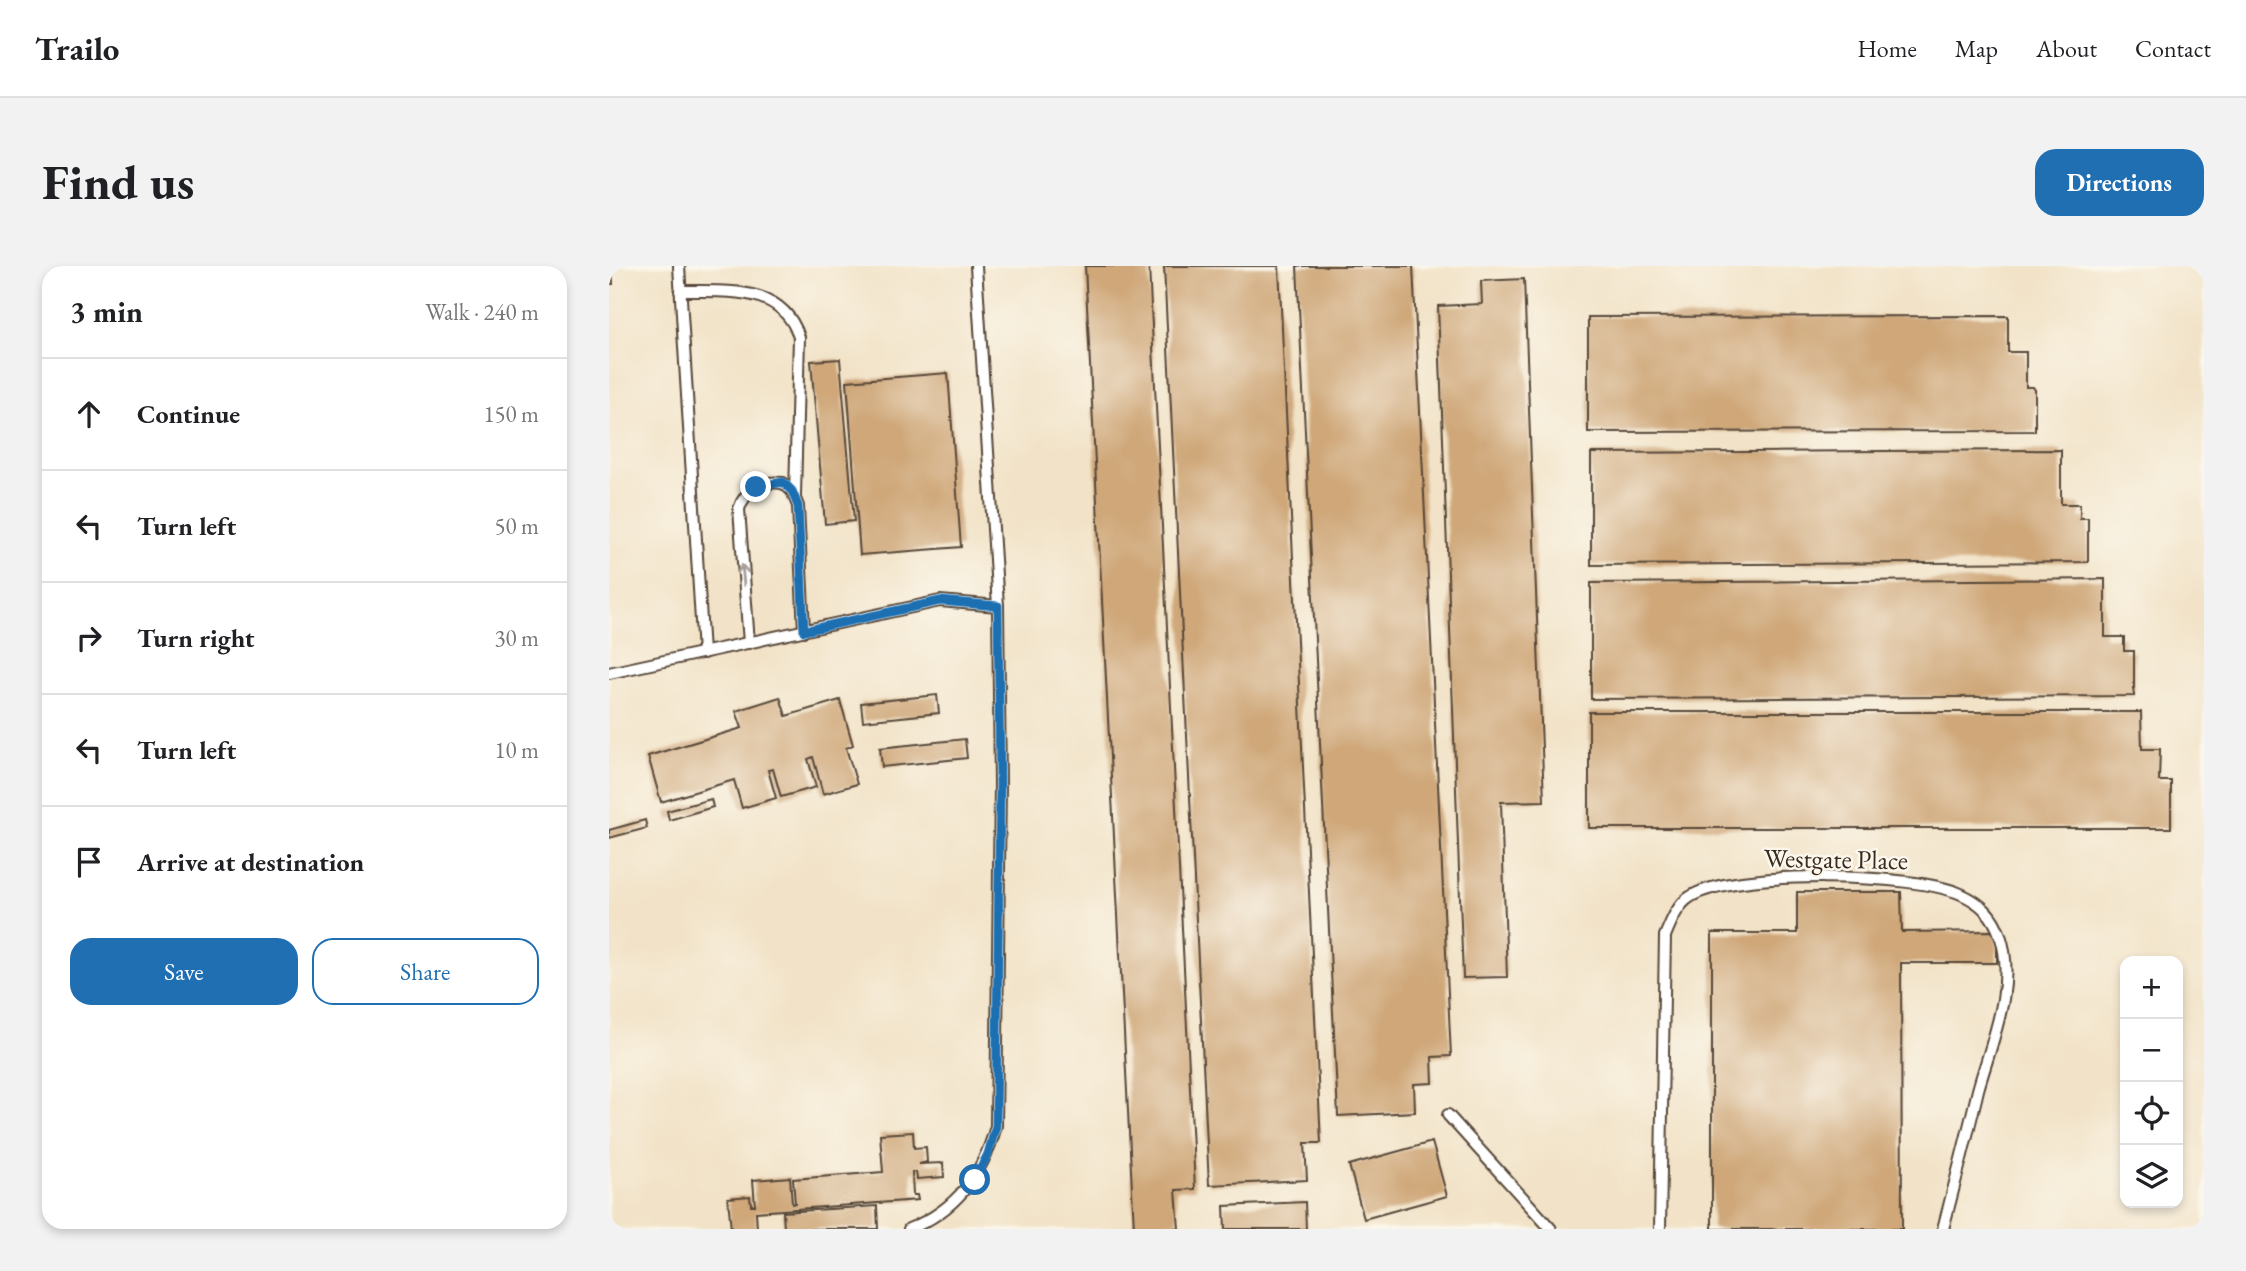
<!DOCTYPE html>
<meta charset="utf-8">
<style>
:root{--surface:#fff;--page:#f2f2f2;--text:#202124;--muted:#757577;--line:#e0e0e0;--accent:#1f6fb2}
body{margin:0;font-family:"EB Garamond",serif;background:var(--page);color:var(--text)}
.controls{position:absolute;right:21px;bottom:21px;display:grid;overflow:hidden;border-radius:14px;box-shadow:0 4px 10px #0003}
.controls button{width:63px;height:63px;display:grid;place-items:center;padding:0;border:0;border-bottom:2px solid var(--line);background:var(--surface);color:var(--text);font:35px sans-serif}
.stop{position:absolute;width:21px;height:21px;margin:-16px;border:5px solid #1f6fb2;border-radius:50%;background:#fff}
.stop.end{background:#1f6fb2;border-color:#fff;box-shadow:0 2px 7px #0008}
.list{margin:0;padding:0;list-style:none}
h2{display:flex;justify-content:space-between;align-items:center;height:91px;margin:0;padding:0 28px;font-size:30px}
h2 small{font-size:23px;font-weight:400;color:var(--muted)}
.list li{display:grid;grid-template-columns:46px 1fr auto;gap:21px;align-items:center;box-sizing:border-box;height:112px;padding:0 28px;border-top:2px solid var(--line)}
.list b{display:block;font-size:26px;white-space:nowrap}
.list em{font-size:23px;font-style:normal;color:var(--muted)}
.actions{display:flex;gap:14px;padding:21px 28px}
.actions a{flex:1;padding:16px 0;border:2px solid var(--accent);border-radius:21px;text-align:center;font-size:24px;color:var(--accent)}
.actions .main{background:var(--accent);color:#fff}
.icon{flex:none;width:38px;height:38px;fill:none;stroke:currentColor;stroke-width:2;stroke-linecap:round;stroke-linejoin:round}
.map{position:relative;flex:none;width:1595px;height:963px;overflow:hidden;border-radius:21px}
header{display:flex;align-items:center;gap:42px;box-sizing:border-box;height:98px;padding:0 35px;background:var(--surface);border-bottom:2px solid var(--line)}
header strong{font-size:33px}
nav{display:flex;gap:38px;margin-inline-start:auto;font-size:24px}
.intro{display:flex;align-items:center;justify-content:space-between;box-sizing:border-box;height:168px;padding:0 42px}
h1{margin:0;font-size:49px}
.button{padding:18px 32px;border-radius:21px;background:var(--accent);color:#fff;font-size:24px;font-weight:700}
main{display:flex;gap:42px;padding:0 42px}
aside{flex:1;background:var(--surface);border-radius:21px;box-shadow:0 4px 10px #0003}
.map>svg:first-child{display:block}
.building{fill:#cfa779}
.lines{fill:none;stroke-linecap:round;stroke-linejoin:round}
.lane-casing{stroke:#564638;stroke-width:14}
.lane{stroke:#fff;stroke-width:10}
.oneway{stroke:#a79f9a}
.route{stroke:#1f6fb2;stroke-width:9}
.labels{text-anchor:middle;stroke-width:5;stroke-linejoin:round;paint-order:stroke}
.street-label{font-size:26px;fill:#3b2a1e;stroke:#fbf7ec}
</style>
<header>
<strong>Trailo</strong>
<nav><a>Home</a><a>Map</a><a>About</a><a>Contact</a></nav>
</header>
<div class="intro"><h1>Find us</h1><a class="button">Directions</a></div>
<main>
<aside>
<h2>3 min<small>Walk · 240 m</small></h2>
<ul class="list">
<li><svg class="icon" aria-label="ahead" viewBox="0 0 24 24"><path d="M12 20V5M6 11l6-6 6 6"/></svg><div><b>Continue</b></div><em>150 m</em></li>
<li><svg class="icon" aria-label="left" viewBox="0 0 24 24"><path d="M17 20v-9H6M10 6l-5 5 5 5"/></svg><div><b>Turn left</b></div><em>50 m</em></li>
<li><svg class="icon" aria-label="right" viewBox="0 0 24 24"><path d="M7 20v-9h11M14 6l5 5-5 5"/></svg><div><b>Turn right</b></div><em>30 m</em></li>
<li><svg class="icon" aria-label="left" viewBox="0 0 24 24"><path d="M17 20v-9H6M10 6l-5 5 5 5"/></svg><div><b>Turn left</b></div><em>10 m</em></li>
<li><svg class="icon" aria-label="arrive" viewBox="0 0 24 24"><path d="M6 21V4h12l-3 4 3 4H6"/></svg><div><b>Arrive at destination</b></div></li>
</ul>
<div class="actions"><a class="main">Save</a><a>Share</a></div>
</aside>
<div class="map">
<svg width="1595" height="963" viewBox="0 0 1595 963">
<rect width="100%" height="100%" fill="#fbf7ec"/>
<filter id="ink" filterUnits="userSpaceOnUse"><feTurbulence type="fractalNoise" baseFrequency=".0143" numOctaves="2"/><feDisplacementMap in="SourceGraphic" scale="14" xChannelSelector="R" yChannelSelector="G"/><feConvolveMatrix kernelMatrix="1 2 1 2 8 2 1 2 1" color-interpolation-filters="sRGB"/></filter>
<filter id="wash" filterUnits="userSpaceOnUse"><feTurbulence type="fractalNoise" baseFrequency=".00686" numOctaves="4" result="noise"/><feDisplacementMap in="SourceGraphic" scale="28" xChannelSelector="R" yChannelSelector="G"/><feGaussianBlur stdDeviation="1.57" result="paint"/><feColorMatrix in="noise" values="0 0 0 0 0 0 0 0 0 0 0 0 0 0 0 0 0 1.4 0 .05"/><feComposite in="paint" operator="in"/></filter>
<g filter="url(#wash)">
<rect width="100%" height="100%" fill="#f2e3c8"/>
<g id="blocks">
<g class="building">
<path d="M 0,0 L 3,0 L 4,18 L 0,18 Z"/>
<path d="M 476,0 L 540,0 L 586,923 L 567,924 L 570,963 L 525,963 Z"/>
<path d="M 555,0 L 670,0 L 712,877 L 696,877 L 698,914 L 600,919 Z"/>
<path d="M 688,0 L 804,0 L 842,790 L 823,791 L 824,817 L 805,818 L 806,846 L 729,850 Z"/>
<path d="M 915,13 L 935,535 L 892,536 L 898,711 L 854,712 L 829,40 L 873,38 L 872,15 Z"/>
<path d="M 1399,50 L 1399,86 L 1417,86 L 1417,121 L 1424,121 L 1426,124 L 1426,165 L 979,166 L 979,51 Z"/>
<path d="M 231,93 L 245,255 L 216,258 L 202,95 Z"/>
<path d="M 339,107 L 352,281 L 251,289 L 238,115 Z"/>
<path d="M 1452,184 L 1452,238 L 1471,238 L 1471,252 L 1479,252 L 1479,296 L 982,299 L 982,187 Z"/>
<path d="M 1496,313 L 1496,371 L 1515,371 L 1515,385 L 1525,385 L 1525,430 L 982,433 L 982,317 Z"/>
<path d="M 328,429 L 330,447 L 254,455 L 252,437 Z"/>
<path d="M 171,431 L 177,450 L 231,434 L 244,479 L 237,482 L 248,518 L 214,528 L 204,491 L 199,493 L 207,521 L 172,531 L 164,503 L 159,504 L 167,532 L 133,542 L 125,514 L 52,536 L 39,490 L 133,462 L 127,445 Z"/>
<path d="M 980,446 L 1532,446 L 1533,483 L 1551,483 L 1550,515 L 1562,515 L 1562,562 L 980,562 Z"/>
<path d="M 356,473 L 358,492 L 273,501 L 271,482 Z"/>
<path d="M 102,533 L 104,541 L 60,554 L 58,545 Z"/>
<path d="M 36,554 L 38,562 L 0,572 L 0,564 Z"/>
<path d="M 1188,626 L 1292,626 L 1293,666 L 1388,665 L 1388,697 L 1292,697 L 1293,963 L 1103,963 L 1103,667 L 1188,667 Z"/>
<path d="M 304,866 L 305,882 L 317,881 L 318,896 L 310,898 L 334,897 L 335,911 L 308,913 L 307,906 L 303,906 L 304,929 L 308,929 L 309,934 L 147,946 L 148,963 L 122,963 L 119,932 L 141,930 L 142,939 L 146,939 L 144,914 L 181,911 L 183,938 L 186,937 L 184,913 L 274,906 L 271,868 Z"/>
<path d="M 823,876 L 838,930 L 755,953 L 740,899 Z"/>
<path d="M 696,936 L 697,963 L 616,963 L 615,940 Z"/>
<path d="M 268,940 L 269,963 L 175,963 L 174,946 Z"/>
</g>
</g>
</g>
<g filter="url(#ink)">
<use href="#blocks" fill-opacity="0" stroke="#564638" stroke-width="2"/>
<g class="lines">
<g class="lane-casing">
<g id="lane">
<path d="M 70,0 L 94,387"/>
<path d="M 367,0 L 389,340"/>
<path d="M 71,25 C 117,26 173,18 190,71 L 186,229"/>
<path d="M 140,377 L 130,243 C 136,223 155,214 174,217 L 183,225 L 189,240 L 195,365"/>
<path d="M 0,407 L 331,335 L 389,340 L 391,518 L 387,860 C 374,908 348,944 300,963"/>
<path d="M 839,849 L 942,963"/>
<path d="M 1051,963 L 1056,670 C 1062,656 1068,639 1081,631 C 1124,603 1306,607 1352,628 C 1372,637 1384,649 1391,669 C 1408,718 1382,777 1369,824 C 1358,871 1346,917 1334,963"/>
</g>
</g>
<use href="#lane" class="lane"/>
</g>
<defs><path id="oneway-shaft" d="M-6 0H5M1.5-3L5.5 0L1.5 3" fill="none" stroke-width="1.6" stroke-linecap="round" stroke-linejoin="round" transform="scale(1.75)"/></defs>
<use class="oneway" href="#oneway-shaft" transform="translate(134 309) rotate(-95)"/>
</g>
<g class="lines" filter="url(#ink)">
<path class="route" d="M 147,221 L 174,216 L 183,225 L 189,240 L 195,365 L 331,335 L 389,340 L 391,518 L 387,860 L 379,888 L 366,914"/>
</g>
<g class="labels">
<g class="street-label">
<text transform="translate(1227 593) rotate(1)" y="9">Westgate Place</text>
</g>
</g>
</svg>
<div class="controls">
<button>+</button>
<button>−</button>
<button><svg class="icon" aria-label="locate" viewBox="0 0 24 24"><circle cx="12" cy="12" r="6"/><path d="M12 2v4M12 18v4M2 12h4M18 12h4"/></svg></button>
<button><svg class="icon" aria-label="layers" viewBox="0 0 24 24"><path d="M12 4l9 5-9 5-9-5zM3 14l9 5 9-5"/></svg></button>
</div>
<div class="stop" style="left:366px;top:914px"></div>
<div class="stop end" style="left:147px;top:221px"></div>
</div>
</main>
